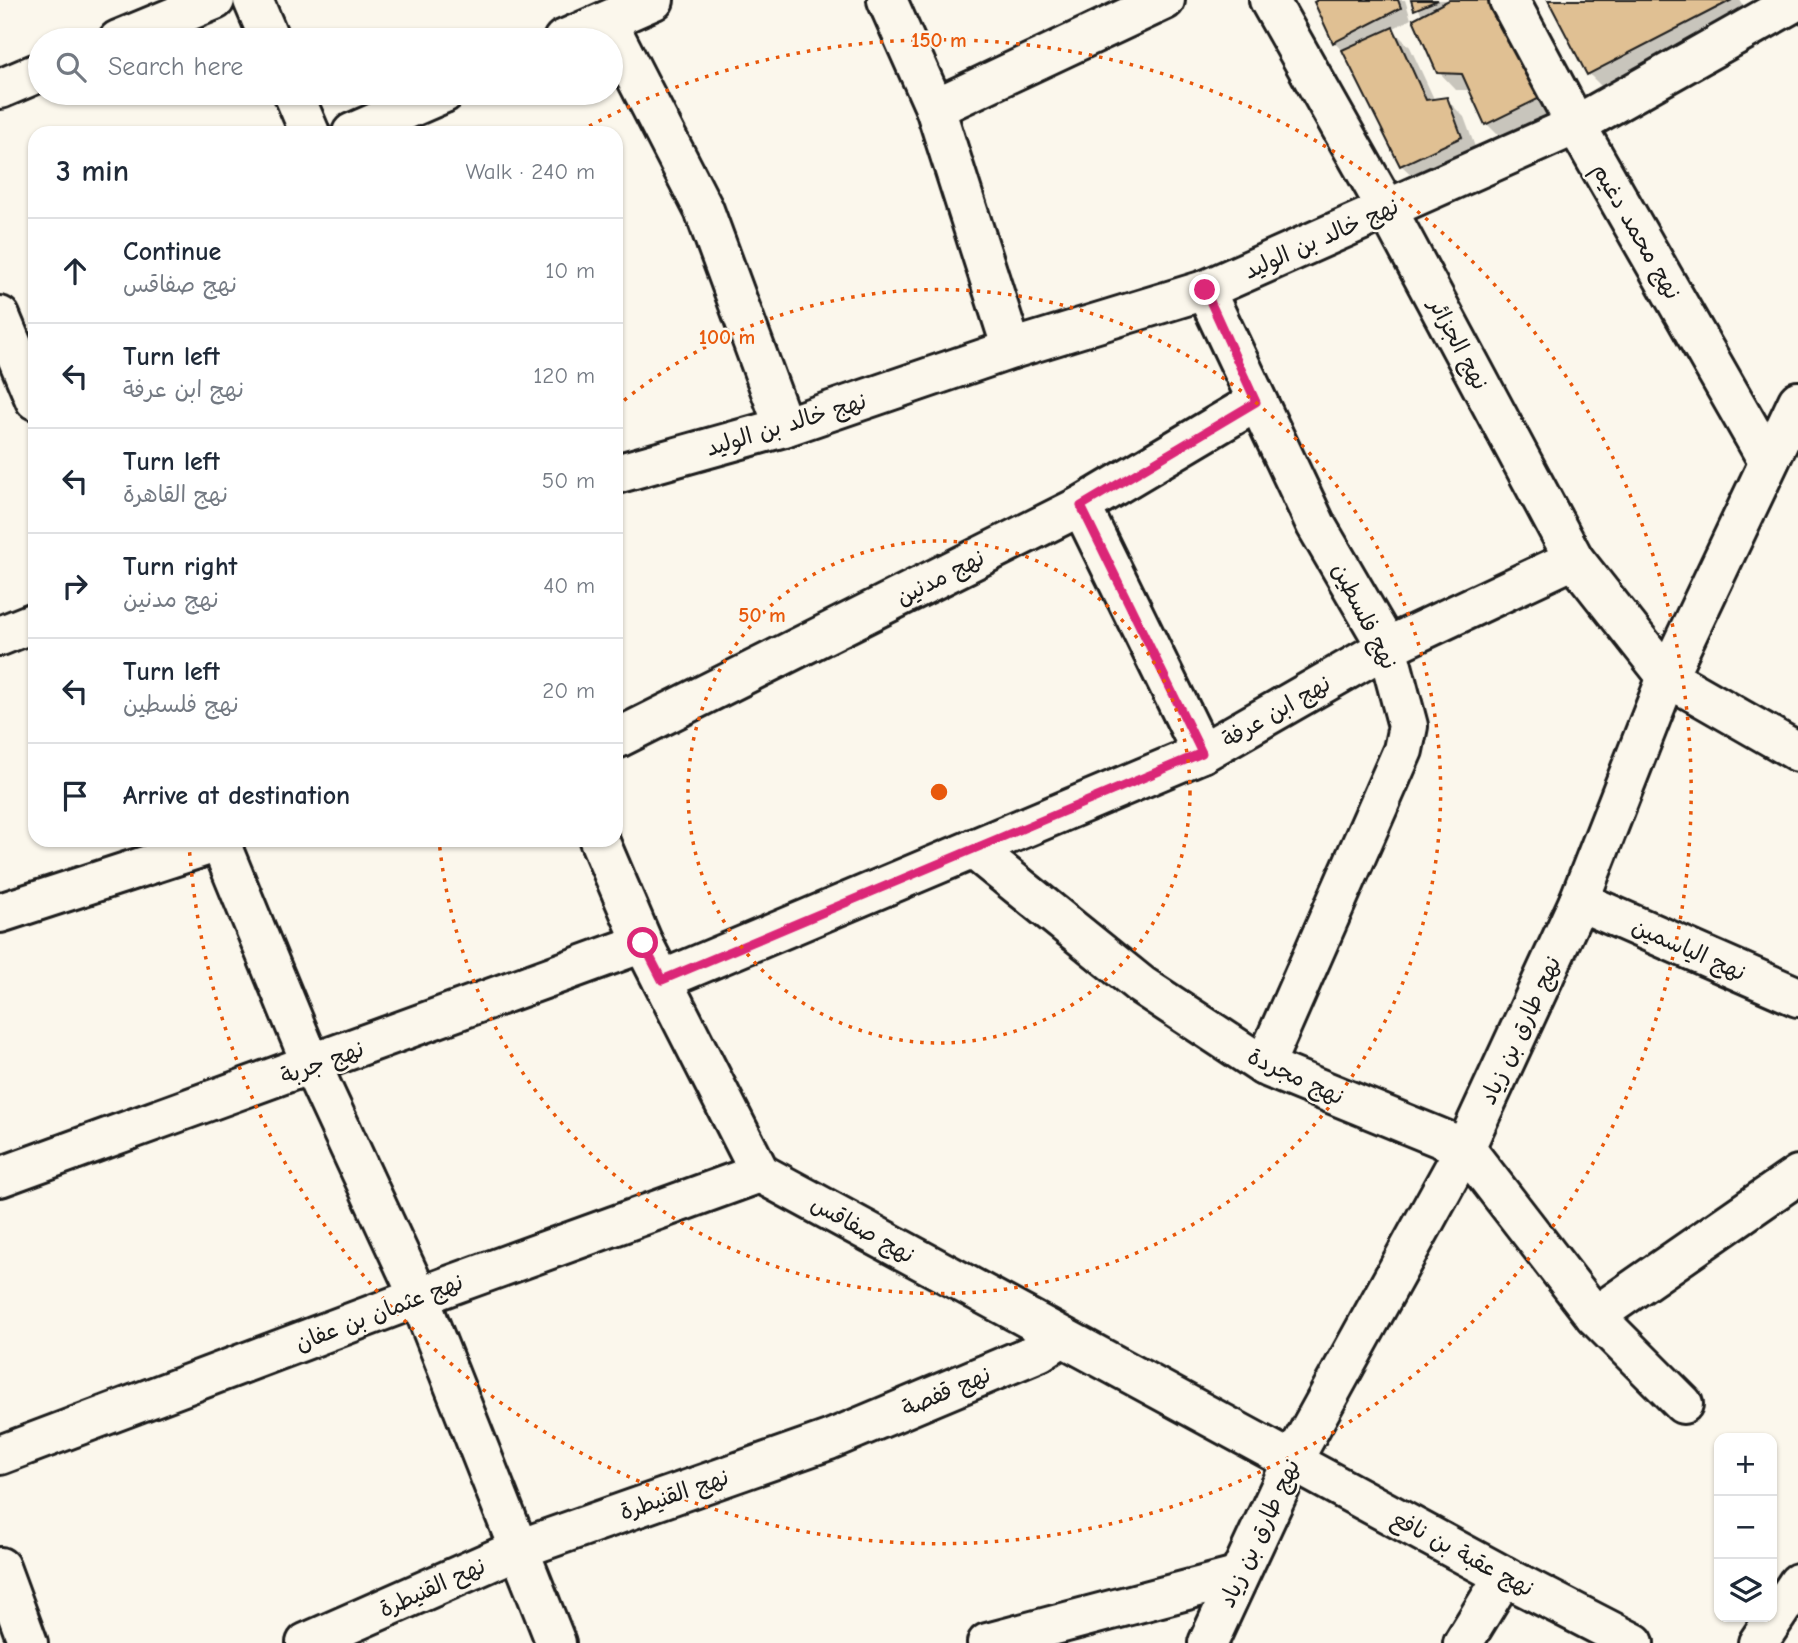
<!DOCTYPE html>
<meta charset="utf-8">
<style>
:root{--surface:#fff;--page:#f6f6f7;--text:#1f2937;--muted:#747a83;--line:#e0e1e3}
body{margin:0;font-family:"Comic Neue","Playpen Sans Arabic",sans-serif;background:var(--page);color:var(--text)}
.controls{position:absolute;right:21px;bottom:21px;display:grid;overflow:hidden;border-radius:14px;box-shadow:0 2px 5px #0004}
.controls button{width:63px;height:63px;display:grid;place-items:center;padding:0;border:0;border-bottom:2px solid var(--line);background:var(--surface);color:var(--text);font:35px sans-serif}
.stop{position:absolute;width:21px;height:21px;margin:-16px;border:5px solid #db2777;border-radius:50%;background:#fff}
.stop.end{background:#db2777;border-color:#fff;box-shadow:0 2px 7px #0008}
.list{margin:0;padding:0;list-style:none}
h2{display:flex;justify-content:space-between;align-items:center;height:91px;margin:0;padding:0 28px;font-size:30px}
h2 small{font-size:23px;font-weight:400;color:var(--muted)}
.list li{display:grid;grid-template-columns:46px 1fr auto;gap:21px;align-items:center;box-sizing:border-box;height:105px;padding:0 28px;border-top:2px solid var(--line)}
.list b{display:block;font-size:26px;white-space:nowrap}
.list p{margin:0;font-size:23px;white-space:nowrap;color:var(--muted)}
.list em{font-size:23px;font-style:normal;color:var(--muted)}
.icon{flex:none;width:38px;height:38px;fill:none;stroke:currentColor;stroke-width:2;stroke-linecap:round;stroke-linejoin:round}
.map{position:relative;flex:none;width:1798px;height:1643px;overflow:hidden}
.search{position:absolute;background:var(--surface);box-shadow:0 2px 5px #0004;left:28px;top:28px;width:595px;height:77px;display:flex;align-items:center;gap:18px;box-sizing:border-box;padding:0 24px;border-radius:38px;color:var(--muted);font-size:26px}
.panel{position:absolute;background:var(--surface);box-shadow:0 2px 5px #0004;left:28px;top:126px;width:595px;height:721px;border-radius:21px}
.map>svg:first-child{display:block}
.shadow{fill:#0003}
.building{fill:#e0c093;stroke:#1c1c1c;stroke-width:2}
.lines{fill:none;stroke-linecap:round;stroke-linejoin:round}
.street-casing{stroke:#1c1c1c;stroke-width:44}
.street{stroke:#fbf7ec;stroke-width:38}
.route{stroke:#db2777;stroke-width:9}
.ring{fill:none;stroke:#e8590c;stroke-width:3.5;stroke-dasharray:3.5 7}
.labels{text-anchor:middle;stroke-width:5;stroke-linejoin:round;paint-order:stroke}
.street-label{font-size:23px;fill:#1c1c1c;stroke:#fbf7ec}
.centre{fill:#e8590c;stroke:#fbf7ec;stroke-width:3.5}
.ring-label{font-size:21px;text-anchor:middle;font-weight:bold;fill:#e8590c;stroke:#fbf7ec;stroke-width:5;stroke-linejoin:round;paint-order:stroke}
</style>
<div class="map">
<svg width="1798" height="1643" viewBox="0 0 1798 1643">
<rect width="100%" height="100%" fill="#fbf7ec"/>
<filter id="ink" filterUnits="userSpaceOnUse"><feTurbulence type="fractalNoise" baseFrequency=".0143" numOctaves="2"/><feDisplacementMap in="SourceGraphic" scale="14" xChannelSelector="R" yChannelSelector="G"/><feConvolveMatrix kernelMatrix="1 2 1 2 8 2 1 2 1" color-interpolation-filters="sRGB"/></filter>
<g filter="url(#ink)">
<g class="shadow">
<path d="M 1315,0 L 1405,0 L 1411,19 L 1392,29 L 1410,47 L 1435,101 L 1446,99 L 1464,117 L 1478,155 L 1419,182 L 1401,165 L 1345,54 L 1334,42 Z"/>
<path d="M 1413,0 L 1500,0 L 1564,111 L 1504,141 L 1487,124 L 1472,90 L 1456,90 L 1439,72 L 1423,16 Z"/>
<path d="M 1550,0 L 1740,0 L 1754,24 L 1612,97 L 1589,74 Z"/>
</g>
<g class="building">
<path d="M 1318,0 L 1398,0 L 1401,8 L 1333,43 L 1314,2 Z"/>
<path d="M 1411,0 L 1438,0 L 1414,10 Z"/>
<path d="M 1449,0 L 1495,0 L 1548,94 L 1485,125 L 1462,74 L 1437,73 L 1413,19 Z"/>
<path d="M 1548,0 L 1732,0 L 1587,75 Z"/>
<path d="M 1393,27 L 1426,100 L 1447,97 L 1462,137 L 1400,166 L 1342,50 Z"/>
</g>
<g class="lines">
<g class="street-casing">
<g id="street">
<path d="M 253,0 L 270,40"/>
<path d="M 887,0 L 935,108 L 1012,349"/>
<path d="M 1269,0 L 1387,209 L 1574,559 L 1667,677 L 1798,752"/>
<path d="M 1509,0 L 1576,125 L 1768,461"/>
<path d="M 607,21 L 704,210 L 784,427"/>
<path d="M 118,40 L 215,0"/>
<path d="M 563,40 L 654,0"/>
<path d="M 0,89 L 40,72"/>
<path d="M 293,93 L 310,133"/>
<path d="M 935,108 L 1165,0"/>
<path d="M 352,133 L 444,93"/>
<path d="M 1205,290 L 1316,525 L 1387,647 L 1408,726 L 1403,750 L 1264,1066"/>
<path d="M 0,316 L 35,400"/>
<path d="M 616,474 L 784,427 L 1012,349 L 1205,290 L 1576,125 L 1798,0"/>
<path d="M 1081,506 L 1202,753"/>
<path d="M 0,636 L 35,622"/>
<path d="M 616,739 L 1081,506 L 1256,402"/>
<path d="M 219,840 L 312,1066 L 419,1297 L 556,1643"/>
<path d="M 599,840 L 643,943 L 760,1173 L 1504,1576 L 1634,1643"/>
<path d="M 973,849 L 1141,985 L 1264,1066 L 1465,1148 L 1595,1316 L 1798,1175"/>
<path d="M 1579,901 L 1798,997"/>
<path d="M 0,913 L 225,840"/>
<path d="M 662,980 L 1202,753 L 1387,647 L 1574,559"/>
<path d="M 0,1177 L 643,943"/>
<path d="M 1595,1316 L 1683,1404"/>
<path d="M 0,1455 L 451,1285 L 760,1173"/>
<path d="M 0,1567 L 28,1643"/>
<path d="M 306,1643 L 519,1549 L 829,1440 L 1039,1352 L 1062,1337"/>
<path d="M 987,1643 L 1236,1577"/>
<path d="M 1208,1643 L 1293,1460 L 1465,1148 L 1579,901 L 1667,677 L 1798,401"/>
<path d="M 1463,1643 L 1504,1576"/>
<path d="M 1758,1643 L 1798,1583"/>
</g>
</g>
<use href="#street" class="street"/>
</g>
</g>
<g class="lines" filter="url(#ink)">
<path class="route" d="M 643,943 L 662,980 L 1202,753 L 1081,506 L 1256,402 L 1205,290"/>
</g>
<g class="ring">
<circle cx="939" cy="792" r="251"/>
<path d="M616 407A502 502 0 1 1 439 840"/>
<path d="M580 131A752 752 0 1 1 189 844"/>
</g>
<g class="labels">
<g class="street-label">
<text transform="translate(1637 231) rotate(60)" y="8">نهج محمد دغيم</text>
<text transform="translate(1321 238) rotate(-24)" y="8">نهج خالد بن الوليد</text>
<text transform="translate(1459 344) rotate(62)" y="8">نهج الجزائر</text>
<text transform="translate(786 424) rotate(-17)" y="8">نهج خالد بن الوليد</text>
<text transform="translate(940 577) rotate(-27)" y="8">نهج مدنين</text>
<text transform="translate(1365 616) rotate(63)" y="8">نهج فلسطين</text>
<text transform="translate(1276 711) rotate(-30)" y="8">نهج ابن عرفة</text>
<text transform="translate(1689 949) rotate(24)" y="8">نهج الياسمين</text>
<text transform="translate(1520 1030) rotate(-65)" y="8">نهج طارق بن زياد</text>
<text transform="translate(322 1062) rotate(-20)" y="8">نهج جربة</text>
<text transform="translate(1296 1076) rotate(25)" y="8">نهج مجردة</text>
<text transform="translate(863 1229) rotate(29)" y="8">نهج صفاقس</text>
<text transform="translate(379 1312) rotate(-21)" y="8">نهج عثمان بن عفان</text>
<text transform="translate(946 1391) rotate(-23)" y="8">نهج قفصة</text>
<text transform="translate(674 1494) rotate(-19)" y="8">نهج القنيطرة</text>
<text transform="translate(1259 1533) rotate(-65)" y="8">نهج طارق بن زياد</text>
<text transform="translate(1463 1553) rotate(28)" y="8">نهج عقبة بن نافع</text>
<text transform="translate(432 1587) rotate(-24)" y="8">نهح القنيطرة</text>
</g>
</g>
<circle cx="939" cy="792" r="10" class="centre"/>
<g class="ring-label">
<text x="939" y="47">150 m</text>
<text x="727" y="344">100 m</text>
<text x="762" y="622">50 m</text>
</g>
</svg>
<div class="controls">
<button>+</button>
<button>−</button>
<button><svg class="icon" aria-label="layers" viewBox="0 0 24 24"><path d="M12 4l9 5-9 5-9-5zM3 14l9 5 9-5"/></svg></button>
</div>
<div class="stop" style="left:643px;top:943px"></div>
<div class="stop end" style="left:1205px;top:290px"></div>
<div class="search"><svg class="icon" aria-label="search" viewBox="0 0 24 24"><circle cx="10" cy="10" r="6"/><path d="M15 15l6 6"/></svg>Search here</div>
<section class="panel">
<h2>3 min<small>Walk · 240 m</small></h2>
<ul class="list">
<li><svg class="icon" aria-label="ahead" viewBox="0 0 24 24"><path d="M12 20V5M6 11l6-6 6 6"/></svg><div><b>Continue</b><p>نهج صفاقس</p></div><em>10 m</em></li>
<li><svg class="icon" aria-label="left" viewBox="0 0 24 24"><path d="M17 20v-9H6M10 6l-5 5 5 5"/></svg><div><b>Turn left</b><p>نهج ابن عرفة</p></div><em>120 m</em></li>
<li><svg class="icon" aria-label="left" viewBox="0 0 24 24"><path d="M17 20v-9H6M10 6l-5 5 5 5"/></svg><div><b>Turn left</b><p>نهج القاهرة</p></div><em>50 m</em></li>
<li><svg class="icon" aria-label="right" viewBox="0 0 24 24"><path d="M7 20v-9h11M14 6l5 5-5 5"/></svg><div><b>Turn right</b><p>نهج مدنين</p></div><em>40 m</em></li>
<li><svg class="icon" aria-label="left" viewBox="0 0 24 24"><path d="M17 20v-9H6M10 6l-5 5 5 5"/></svg><div><b>Turn left</b><p>نهج فلسطين</p></div><em>20 m</em></li>
<li><svg class="icon" aria-label="arrive" viewBox="0 0 24 24"><path d="M6 21V4h12l-3 4 3 4H6"/></svg><div><b>Arrive at destination</b></div></li>
</ul>
</section>
</div>
